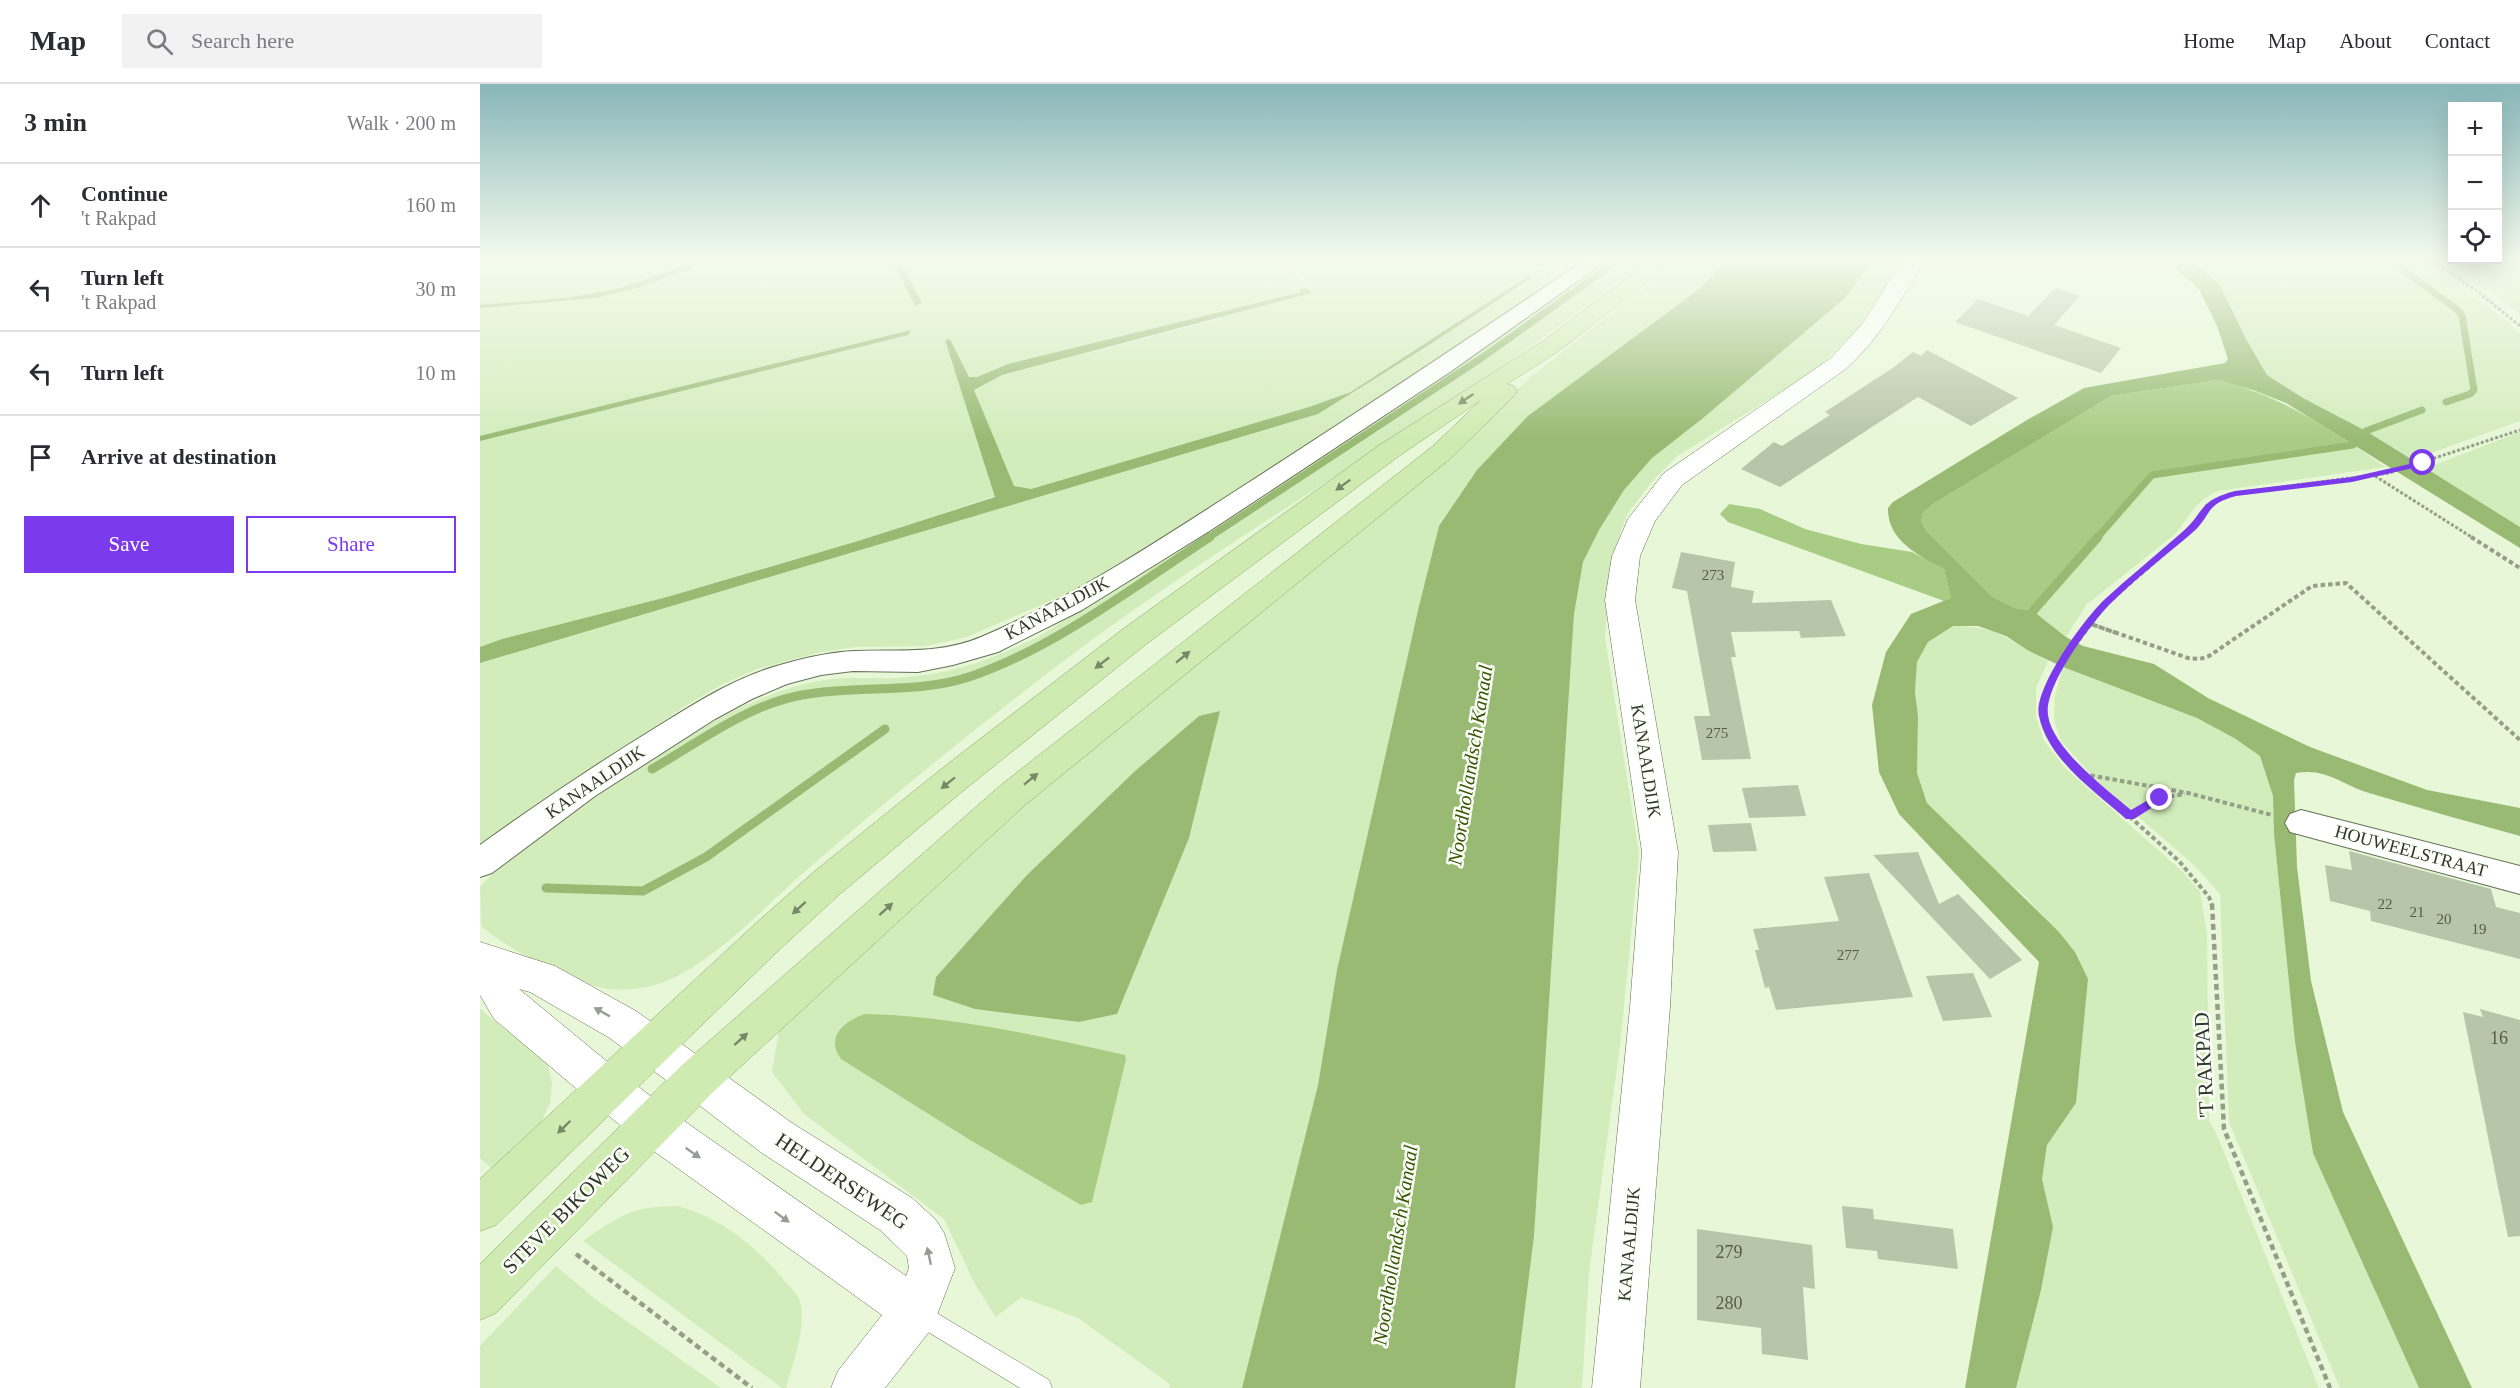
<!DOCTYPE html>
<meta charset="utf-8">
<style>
:root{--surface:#fff;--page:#f2f2f3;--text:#2b2b33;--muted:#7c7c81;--line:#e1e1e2;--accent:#7c3aed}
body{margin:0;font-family:Georgia,serif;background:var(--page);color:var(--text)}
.controls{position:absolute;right:18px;top:18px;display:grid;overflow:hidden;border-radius:0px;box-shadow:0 6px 24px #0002}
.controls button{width:54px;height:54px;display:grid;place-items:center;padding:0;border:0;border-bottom:2px solid var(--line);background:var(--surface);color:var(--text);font:30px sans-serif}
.stop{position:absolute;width:18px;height:18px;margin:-14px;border:4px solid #7c3aed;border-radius:50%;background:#fff}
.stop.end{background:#7c3aed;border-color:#fff;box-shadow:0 2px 6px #0008}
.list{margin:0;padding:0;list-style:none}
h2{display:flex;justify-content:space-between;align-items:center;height:78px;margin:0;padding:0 24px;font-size:26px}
h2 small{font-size:20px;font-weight:400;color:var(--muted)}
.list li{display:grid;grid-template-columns:39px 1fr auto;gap:18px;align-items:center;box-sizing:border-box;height:84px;padding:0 24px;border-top:2px solid var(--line)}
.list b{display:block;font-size:22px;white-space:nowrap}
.list p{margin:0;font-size:20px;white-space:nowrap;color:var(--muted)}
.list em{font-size:20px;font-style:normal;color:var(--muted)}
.actions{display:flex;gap:12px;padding:18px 24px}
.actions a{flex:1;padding:14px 0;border:2px solid var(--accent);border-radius:0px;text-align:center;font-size:21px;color:var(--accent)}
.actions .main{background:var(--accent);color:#fff}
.icon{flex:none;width:33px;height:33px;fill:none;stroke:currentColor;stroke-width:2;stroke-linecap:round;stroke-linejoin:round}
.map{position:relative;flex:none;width:2040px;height:1304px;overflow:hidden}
header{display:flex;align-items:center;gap:36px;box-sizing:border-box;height:84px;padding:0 30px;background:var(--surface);border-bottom:2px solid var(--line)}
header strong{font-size:28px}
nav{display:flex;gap:33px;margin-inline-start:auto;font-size:21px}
.search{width:420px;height:54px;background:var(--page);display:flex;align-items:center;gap:15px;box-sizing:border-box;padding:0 21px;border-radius:0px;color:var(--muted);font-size:22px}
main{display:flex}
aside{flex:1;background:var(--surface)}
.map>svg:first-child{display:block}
.green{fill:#d3ecbc;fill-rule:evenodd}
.forest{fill:#a9cc84}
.water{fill:#98ba73}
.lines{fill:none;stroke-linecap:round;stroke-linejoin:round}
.stream-far1{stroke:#98ba73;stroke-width:7}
.stream{stroke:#98ba73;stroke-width:9}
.building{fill:#b7c6a8}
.service-casing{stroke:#637155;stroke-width:1}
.minor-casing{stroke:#637155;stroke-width:2}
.tertiary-casing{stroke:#637155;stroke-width:1}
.secondary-casing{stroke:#637155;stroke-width:1}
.primary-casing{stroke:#84a461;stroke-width:1}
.path-far2{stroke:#939f87;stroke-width:3;stroke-dasharray:3 2;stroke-linecap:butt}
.path-far1{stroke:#939f87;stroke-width:4;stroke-dasharray:4.5 3;stroke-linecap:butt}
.path{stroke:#939f87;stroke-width:4.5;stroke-dasharray:6 4;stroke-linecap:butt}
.service{fill:#fff;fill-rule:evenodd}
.minor{fill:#fff;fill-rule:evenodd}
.tertiary{fill:#fff;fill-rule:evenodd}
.secondary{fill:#fff;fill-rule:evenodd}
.primary{fill:#d0ebb2;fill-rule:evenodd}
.oneway{fill:#798968}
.oneway2{fill:#989c95}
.route{fill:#7c3aed}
.labels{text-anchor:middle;stroke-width:5;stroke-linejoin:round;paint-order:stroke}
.number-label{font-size:15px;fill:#525c4a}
.street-label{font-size:18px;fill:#31382b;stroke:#fbfff8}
.near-number-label{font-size:18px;fill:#525c4a}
.water-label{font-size:20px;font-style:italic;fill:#375503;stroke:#fbfff8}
.near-street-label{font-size:21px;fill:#31382b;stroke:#fbfff8}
</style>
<header>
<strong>Map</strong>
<div class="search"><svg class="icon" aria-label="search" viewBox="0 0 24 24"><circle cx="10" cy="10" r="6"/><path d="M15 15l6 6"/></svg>Search here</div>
<nav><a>Home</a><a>Map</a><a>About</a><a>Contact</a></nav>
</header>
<main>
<aside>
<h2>3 min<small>Walk · 200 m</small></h2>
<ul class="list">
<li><svg class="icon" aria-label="ahead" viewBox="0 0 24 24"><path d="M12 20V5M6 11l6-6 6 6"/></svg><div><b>Continue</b><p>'t Rakpad</p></div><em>160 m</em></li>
<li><svg class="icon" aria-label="left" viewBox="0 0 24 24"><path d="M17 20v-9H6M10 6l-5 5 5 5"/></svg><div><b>Turn left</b><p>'t Rakpad</p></div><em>30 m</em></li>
<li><svg class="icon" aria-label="left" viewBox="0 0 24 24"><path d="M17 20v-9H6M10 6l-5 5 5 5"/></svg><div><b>Turn left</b></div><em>10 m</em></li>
<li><svg class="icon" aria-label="arrive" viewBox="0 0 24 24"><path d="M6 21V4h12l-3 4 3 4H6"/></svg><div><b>Arrive at destination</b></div></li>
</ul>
<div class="actions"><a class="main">Save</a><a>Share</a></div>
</aside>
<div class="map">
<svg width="2040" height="1304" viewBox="0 0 2040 1304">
<rect width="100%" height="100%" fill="#e7f7d7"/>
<g class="green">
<path d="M 0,175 L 798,175 L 818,198 L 826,197 L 809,175 L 1109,175 L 1089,181 L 1061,178 L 1056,182 L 1068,188 L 1072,200 L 696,449 L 602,503 L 487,553 L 446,562 L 376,563 L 341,568 L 277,585 L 241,601 L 202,624 L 0,762 L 0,579 L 838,330 L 949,261 L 1052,193 L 1048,192 L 871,308 L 829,323 L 551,405 L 534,402 L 493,307 L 522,291 L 705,244 L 832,208 L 820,205 L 821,208 L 528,280 L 496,293 L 489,293 L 470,255 L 465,256 L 515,412 L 378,457 L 187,513 L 22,555 L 0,563 Z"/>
<path d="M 1129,175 L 1171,175 C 1113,217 1056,260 996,300 C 853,396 705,484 569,588 C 487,651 407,716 330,783 C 288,819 235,878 184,898 C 167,904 147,907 128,905 C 96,901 25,864 1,842 L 0,803 C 45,754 103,718 159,683 C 215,648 273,609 339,597 C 365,592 390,595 416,594 C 470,591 516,575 563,550 L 808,392 L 1080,212 Z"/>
<path d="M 1200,175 L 1249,175 L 959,442 L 939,522 L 857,886 L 838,1001 L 762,1304 L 689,1304 L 690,1300 L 598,1234 L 541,1213 L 516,1233 L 496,1202 L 464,1135 L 324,1030 L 292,988 L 299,946 L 515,735 L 975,364 L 1051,293 ZM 719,632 L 637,930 L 599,938 L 495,925 L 456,893 L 547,791 L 654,688 Z"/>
<path d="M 1394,175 L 1415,175 L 1408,198 L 1378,245 L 1333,288 L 1197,372 L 1171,399 L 1148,429 L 1140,449 L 1129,495 L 1125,553 L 1159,770 L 1140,962 L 1109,1188 L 1102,1304 L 1035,1304 L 1054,1152 L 1094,530 L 1103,478 L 1119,446 L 1144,406 L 1172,374 L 1222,335 L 1364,215 Z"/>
<path d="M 1710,175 L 1941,175 L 2028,238 L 2040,250 L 2040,337 L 1931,376 L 1886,347 L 1823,314 L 1787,291 L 1766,255 L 1740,201 Z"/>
<path d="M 1962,175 L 2040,175 L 2040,230 Z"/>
<path d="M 2040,348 L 2040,443 L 1944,385 Z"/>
<path d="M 1873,361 L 1905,383 L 1738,407 C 1711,420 1712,431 1694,451 L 1606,521 L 1586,553 L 1553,527 L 1672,391 Z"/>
<path d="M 1472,542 C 1519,542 1529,557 1568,577 L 1556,604 L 1556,633 L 1564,657 L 1586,685 L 1702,787 L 1720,808 L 1727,850 L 1729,1036 L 1737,1051 L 1839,1304 L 1536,1304 L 1561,1206 L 1573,1143 L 1562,1095 L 1567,1061 L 1596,1019 L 1595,868 L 1546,813 L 1505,777 L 1447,719 L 1437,689 L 1438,632 L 1435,608 L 1437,578 L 1448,558 Z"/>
<path d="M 1583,583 L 1717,634 L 1754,654 L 1780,672 L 1793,712 L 1794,750 L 1815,958 L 1833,1069 L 1939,1304 L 1860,1304 L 1749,1038 L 1740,810 L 1714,781 L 1617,697 L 1581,657 L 1574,636 L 1575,612 Z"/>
<path d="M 0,925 L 68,980 L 72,1000 L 70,1019 L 51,1060 L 20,1092 L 0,1074 Z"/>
<path d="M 197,1122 C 241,1133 280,1165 307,1200 C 311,1204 317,1210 319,1215 C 328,1239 313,1279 306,1304 L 302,1304 L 103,1157 C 141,1131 150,1123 197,1122 Z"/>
<path d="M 76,1182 L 114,1214 L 241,1304 L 0,1304 L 0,1262 Z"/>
</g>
<g class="forest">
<path d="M 1738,296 C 1792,310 1827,331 1873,361 L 1672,391 L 1553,527 L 1535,524 L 1513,513 L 1446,446 L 1441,437 L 1443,429 L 1453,420 L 1631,312 Z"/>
<path d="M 1249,420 L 1280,425 L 1325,445 L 1381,460 L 1432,468 L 1464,485 L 1471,514 L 1464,517 L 1248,438 L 1240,430 Z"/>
<path d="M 385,930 C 472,932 560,952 645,971 L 646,975 L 612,1118 L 601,1121 L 490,1056 L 361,975 C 345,953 364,937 385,930 Z"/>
</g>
<g class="water">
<path d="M 223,175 L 237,175 L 158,204 L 115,214 L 0,224 L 0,221 L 86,214 L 141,204 Z"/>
<path d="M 411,175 L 420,175 L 442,219 L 435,222 Z"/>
<path d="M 1249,175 L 1394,175 L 1364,215 L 1222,335 L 1172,374 L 1144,406 L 1119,446 L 1103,478 L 1094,530 L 1054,1152 L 1035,1304 L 762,1304 L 838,1001 L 857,886 L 939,522 L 959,442 L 997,386 L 1048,332 L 1215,208 Z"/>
<path d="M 1685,175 L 1710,175 L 1740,201 L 1766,255 L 1787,291 L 1823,314 L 1886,347 L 2040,443 L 2040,464 L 1806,319 L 1773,306 L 1738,296 L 1631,312 L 1453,420 L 1443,429 L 1441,437 L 1446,446 L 1513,513 L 1535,524 L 1553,527 L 1586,553 L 1603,562 L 1674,580 L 1728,614 L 1830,663 L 1947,706 L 2040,724 L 2040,752 C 1990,738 1939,724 1889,709 C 1862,701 1847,684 1816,689 L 1814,696 L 1817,783 L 1831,897 L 1863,1028 L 1992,1304 L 1939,1304 L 1833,1069 L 1815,958 L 1794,750 L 1793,712 L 1780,672 L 1754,654 L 1717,634 L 1583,583 L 1549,567 L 1526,552 L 1498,542 L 1473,542 L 1448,558 L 1437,578 L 1435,608 L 1438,632 L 1437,689 L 1447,719 L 1578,847 L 1595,868 L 1608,895 L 1596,1019 L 1567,1061 L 1562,1095 L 1573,1143 L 1561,1206 L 1536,1304 L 1485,1304 L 1559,878 L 1419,730 L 1399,688 L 1392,621 L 1406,568 L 1431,530 L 1471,514 L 1464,485 C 1439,472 1407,456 1408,424 L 1413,418 L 1547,336 L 1604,304 L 1745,279 L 1748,275 L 1737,242 L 1719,205 Z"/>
<path d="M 1048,192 L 1053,193 L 949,261 L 838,330 L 0,579 L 0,563 L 22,555 L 187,513 L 378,457 L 515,413 L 465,256 L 470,255 L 489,293 L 497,293 L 528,280 L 821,208 L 820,205 L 828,204 L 832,209 L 522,291 L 494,306 L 534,402 L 551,405 L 829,323 L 871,308 Z"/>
<path d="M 431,246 L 428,251 L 0,357 L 0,352 Z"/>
<path d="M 740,627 L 709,754 L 637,930 L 599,938 L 495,925 L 453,911 L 456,893 L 547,791 L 654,688 L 719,632 Z"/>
</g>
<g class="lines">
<g class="stream-far1">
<path d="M 1908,175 L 1979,227 L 1982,232 L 1994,306 L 1990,310 L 1966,318"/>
<path d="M 1886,347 L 1942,326"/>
<path d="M 728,454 L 1003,273 L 1140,175"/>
<path d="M 1617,454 L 1672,391 L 1873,361"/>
</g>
<g class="stream">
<path d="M 1553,527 L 1618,453"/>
<path d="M 172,685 C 219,658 267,621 322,611 C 379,600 436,611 492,592 C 576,563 656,501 730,453"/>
<path d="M 66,804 L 163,807 L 226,773 L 405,645"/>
</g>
</g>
<g class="building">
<path d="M 1575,204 L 1600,212 L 1574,241 L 1641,264 L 1621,289 L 1475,238 L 1498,215 L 1548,232 Z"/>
<path d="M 1447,266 L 1538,314 L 1491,342 L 1438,313 L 1300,403 L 1261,385 L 1294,358 L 1302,362 L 1350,331 L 1345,328 L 1414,283 L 1433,268 L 1441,272 Z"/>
<path d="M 1201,468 L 1255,478 L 1251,503 L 1274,507 L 1272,519 L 1351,516 L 1366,552 L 1321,554 L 1319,547 L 1251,548 L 1256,573 L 1251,573 L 1271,675 L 1222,676 L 1214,632 L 1230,632 L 1207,507 L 1192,504 Z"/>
<path d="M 1318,701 L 1326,732 L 1269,734 L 1262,704 Z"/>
<path d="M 1271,739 L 1277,767 L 1233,768 L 1228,741 Z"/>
<path d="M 1869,767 L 2011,805 L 2016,823 L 2040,829 L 2040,875 L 1891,837 L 1890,827 L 1850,817 L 1845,781 L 1872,786 Z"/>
<path d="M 1438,768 L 1459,820 L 1478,810 L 1542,876 L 1510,895 L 1393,771 Z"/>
<path d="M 1389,789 L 1433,913 L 1296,926 L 1289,903 L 1285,904 L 1275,866 L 1279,866 L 1273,845 L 1359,837 L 1344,793 Z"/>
<path d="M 1493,889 L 1512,933 L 1463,937 L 1446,892 Z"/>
<path d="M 2000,925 L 2040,936 L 2040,1152 L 2028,1153 L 1983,928 L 2003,933 Z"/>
<path d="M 1362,1122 L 1393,1125 L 1394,1135 L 1473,1145 L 1478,1185 L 1398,1175 L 1397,1167 L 1366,1164 Z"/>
<path d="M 1217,1145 L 1332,1161 L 1335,1205 L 1323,1203 L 1328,1276 L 1282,1270 L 1281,1244 L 1217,1236 Z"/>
</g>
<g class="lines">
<g class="service-casing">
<path id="service" d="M 438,1218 L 569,1296 L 572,1304 L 540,1304 L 430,1237 L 427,1229 L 430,1221 Z"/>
</g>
<g class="minor-casing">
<g id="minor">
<path d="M 1106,175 L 1129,175 L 970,288 L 731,446 L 602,526 L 518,568 L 473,581 L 438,588 L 373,587 L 341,591 L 307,600 L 272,615 L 235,635 L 115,712 L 12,789 L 0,793 L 0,761 C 57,720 115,681 175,644 C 214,620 255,593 300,581 C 324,574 350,568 375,567 C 419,565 458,571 501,553 C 593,514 687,451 771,397 C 884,324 996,250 1106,175 Z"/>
<path d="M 1821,726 L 2040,782 L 2040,810 L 1810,748 L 1805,739 L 1810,730 Z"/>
</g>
</g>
<g class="tertiary-casing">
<g id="tertiary">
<path d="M 1423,175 L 1445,175 C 1422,214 1401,253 1367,284 L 1202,401 L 1175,437 L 1160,472 L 1155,516 L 1198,768 L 1190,923 L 1160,1304 L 1112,1304 L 1150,923 L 1162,768 L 1125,516 L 1132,472 L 1148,435 L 1184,389 L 1351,274 L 1383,239 Z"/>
<path d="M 0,858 L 75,882 L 156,927 L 185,948 L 191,961 L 185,974 L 171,980 L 157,974 L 128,953 L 50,908 L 39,905 L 141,989 L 147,1003 L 141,1017 L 126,1023 L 111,1017 L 14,935 L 0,911 Z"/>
</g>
</g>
<g class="secondary-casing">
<path id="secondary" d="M 171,942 L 185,948 L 312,1039 L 432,1114 L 456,1136 L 464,1149 L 475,1184 L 452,1244 L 405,1304 L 351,1304 L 358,1287 L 402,1231 L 157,1055 L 111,1017 L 105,1003 L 111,989 L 126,983 L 141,989 L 187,1025 L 426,1192 L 429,1184 L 427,1172 L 400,1146 L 282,1069 L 157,974 L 151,961 L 157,948 Z"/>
</g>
<g class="primary-casing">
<path id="primary" d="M 1173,175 L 1197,175 L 1079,267 L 1027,300 L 1034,302 L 1037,307 L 1034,312 L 971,374 L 545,721 L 232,1009 L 16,1229 L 0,1236 L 0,1180 L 202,981 L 521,701 L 953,362 L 1001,316 L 919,372 L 665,561 L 484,706 L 361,809 L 300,865 L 16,1141 L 0,1147 L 0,1095 L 274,841 L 335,787 L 460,686 L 643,545 L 901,360 L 1063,257 Z"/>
</g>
<g class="path-far2">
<path d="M 1949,175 L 1997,207 L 2040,242"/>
<path d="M 1056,179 L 1066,182"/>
<path d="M 1895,392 L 1993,454"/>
<path d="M 1701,454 L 1714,443 L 1727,421 L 1755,409 L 1909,389 L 2040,346"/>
</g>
<g class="path-far1">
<path d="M 1703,453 L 1626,520 L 1576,586 L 1567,608 L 1563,631 L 1575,660 L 1602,690 L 1699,777 L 1729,813 L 1732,821"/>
<path d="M 1991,453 L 2040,484"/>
<path d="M 1637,549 L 1611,540 L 1708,574 L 1720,575 L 1729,572 L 1832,502 L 1866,499 L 2040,656"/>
<path d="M 1603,690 L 1708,709 L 1792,731"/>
<path d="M 1650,732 L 1680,714 L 1705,710"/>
</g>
<g class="path">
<path d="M 1732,820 L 1744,1045 L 1850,1304"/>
<path d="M 96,1170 L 272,1304"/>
</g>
<use href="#service" class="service"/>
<use href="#minor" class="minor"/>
<use href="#tertiary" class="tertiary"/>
<use href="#secondary" class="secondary"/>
<use href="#primary" class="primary"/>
</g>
<defs><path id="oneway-solid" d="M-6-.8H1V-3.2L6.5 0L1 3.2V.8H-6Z" transform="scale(1.5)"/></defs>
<g class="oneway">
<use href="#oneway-solid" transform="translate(986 315) rotate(146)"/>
<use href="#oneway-solid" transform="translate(863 401) rotate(144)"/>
<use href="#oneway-solid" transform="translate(703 573) rotate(-39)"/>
<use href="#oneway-solid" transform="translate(622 579) rotate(142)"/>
<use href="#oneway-solid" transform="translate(551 695) rotate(-39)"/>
<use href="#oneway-solid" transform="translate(468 699) rotate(141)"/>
<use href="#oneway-solid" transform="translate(319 824) rotate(138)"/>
<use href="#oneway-solid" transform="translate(406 825) rotate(-42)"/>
<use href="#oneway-solid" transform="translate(261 955) rotate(-42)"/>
<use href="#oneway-solid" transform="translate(84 1043) rotate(136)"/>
</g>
<g class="oneway2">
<use href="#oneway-solid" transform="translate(122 928) rotate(-151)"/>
<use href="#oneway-solid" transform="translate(213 1069) rotate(35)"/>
<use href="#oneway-solid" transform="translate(302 1133) rotate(36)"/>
<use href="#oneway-solid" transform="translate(449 1172) rotate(-102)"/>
</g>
<linearGradient id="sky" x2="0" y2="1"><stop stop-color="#88b6b9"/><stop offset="0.49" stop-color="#f4fbed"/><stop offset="1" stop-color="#f4fbed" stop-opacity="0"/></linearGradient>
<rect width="2040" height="357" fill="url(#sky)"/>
<path class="route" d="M 1943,377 L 1946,378 L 1946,381 L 1872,398 L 1756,412 C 1723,421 1733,431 1712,449 C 1685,472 1655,495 1629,521 C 1610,541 1564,602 1568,631 C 1572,664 1626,705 1651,726 L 1680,709 L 1684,711 L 1684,716 L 1654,735 L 1646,735 C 1615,707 1568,676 1559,632 C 1553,605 1604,535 1624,516 C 1649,493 1675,472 1700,450 C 1726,428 1717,417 1755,407 L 1872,393 Z"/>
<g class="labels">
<g class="number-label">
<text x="1233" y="496">273</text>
<text x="1237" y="654">275</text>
<text x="1905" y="825">22</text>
<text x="1937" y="833">21</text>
<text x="1964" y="840">20</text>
<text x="1999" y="850">19</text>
<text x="1368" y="876">277</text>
</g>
<g class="street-label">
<text transform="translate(577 524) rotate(-28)" y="6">KANAALDIJK</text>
<text transform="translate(1166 677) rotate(81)" y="6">KANAALDIJK</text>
<text transform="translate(115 698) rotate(-34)" y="6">KANAALDIJK</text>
<text transform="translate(1931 767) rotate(15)" y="6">HOUWEELSTRAAT</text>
<text transform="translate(1149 1160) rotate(-85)" y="6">KANAALDIJK</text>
</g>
<g class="near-number-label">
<text x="2019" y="960">16</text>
<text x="1249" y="1174">279</text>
<text x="1249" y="1225">280</text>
</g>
<g class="water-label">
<text transform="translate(990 681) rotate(-81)" y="7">Noordhollandsch Kanaal</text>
<text transform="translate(915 1161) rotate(-81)" y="7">Noordhollandsch Kanaal</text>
</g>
<g class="near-street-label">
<text transform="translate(1724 981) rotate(-93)" y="7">'T RAKPAD</text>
<text transform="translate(362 1097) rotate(34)" y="7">HELDERSEWEG</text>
<text transform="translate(86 1126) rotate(-45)" y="7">STEVE BIKOWEG</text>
</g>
</g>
</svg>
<div class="controls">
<button>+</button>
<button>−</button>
<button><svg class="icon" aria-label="locate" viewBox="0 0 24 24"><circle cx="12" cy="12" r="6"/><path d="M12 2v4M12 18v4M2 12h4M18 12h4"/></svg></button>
</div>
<div class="stop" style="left:1943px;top:379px"></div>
<div class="stop end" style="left:1680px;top:714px"></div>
</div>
</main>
